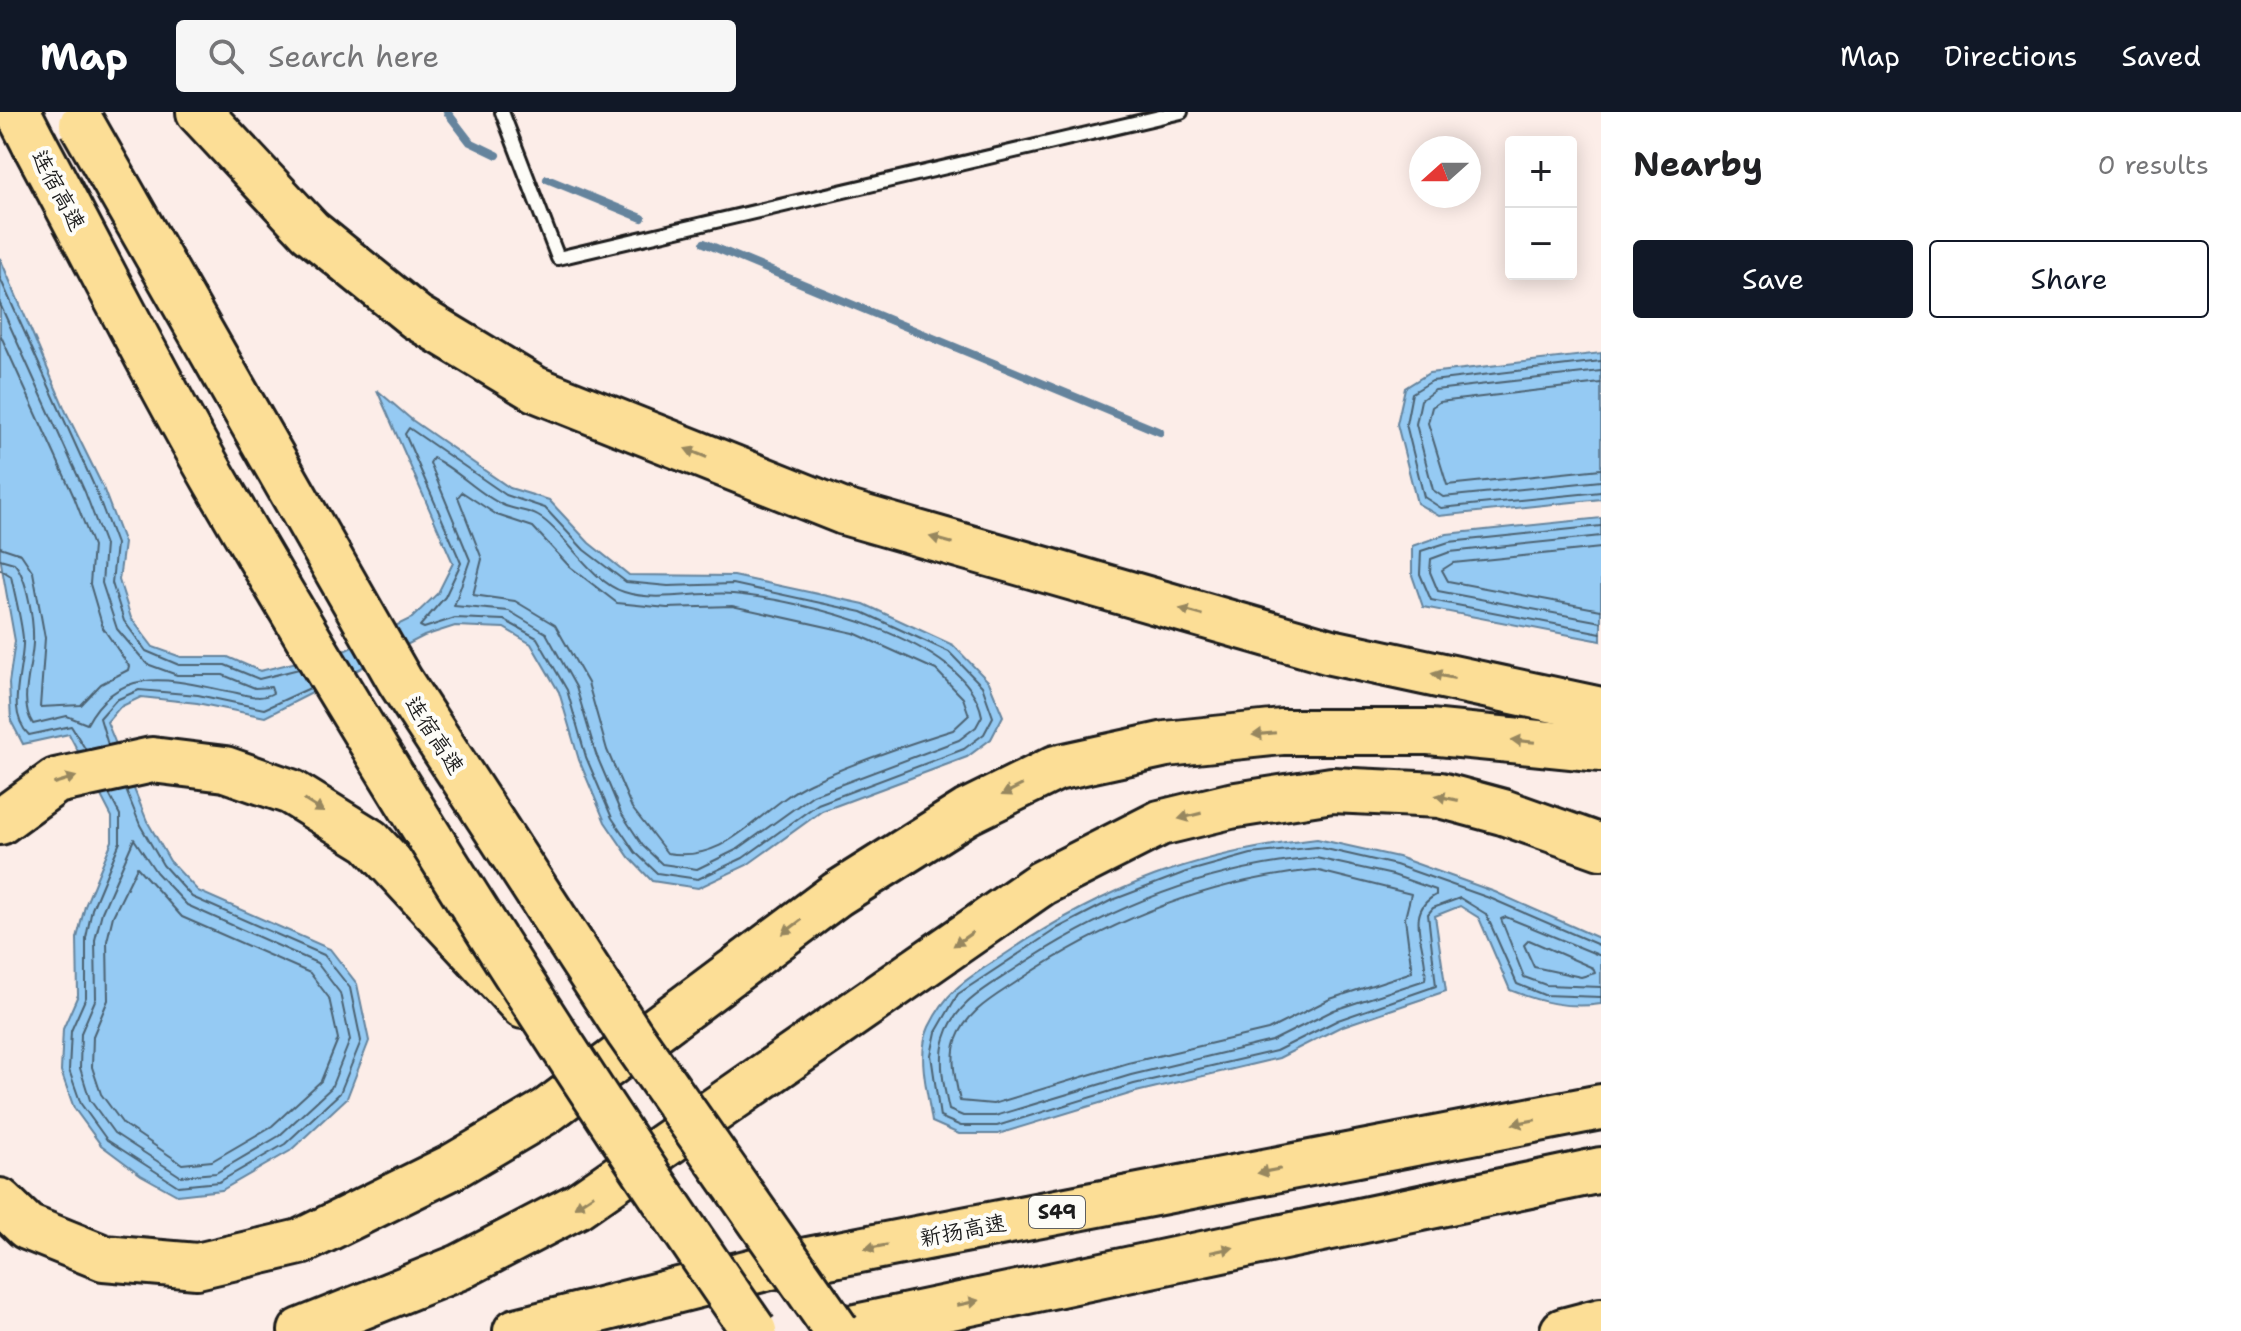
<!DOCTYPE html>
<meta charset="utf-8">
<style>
:root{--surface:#fff;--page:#f6f6f6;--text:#202124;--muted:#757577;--line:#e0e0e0;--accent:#111827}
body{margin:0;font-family:"Shantell Sans","LXGW WenKai TC",sans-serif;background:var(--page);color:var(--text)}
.controls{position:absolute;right:24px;top:24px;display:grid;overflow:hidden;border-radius:8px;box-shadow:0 4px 20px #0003}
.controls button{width:72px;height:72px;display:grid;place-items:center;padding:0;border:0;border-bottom:2px solid var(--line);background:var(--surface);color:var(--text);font:40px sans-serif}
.compass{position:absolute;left:1409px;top:24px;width:72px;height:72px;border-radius:50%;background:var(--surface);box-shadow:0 4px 20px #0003;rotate:249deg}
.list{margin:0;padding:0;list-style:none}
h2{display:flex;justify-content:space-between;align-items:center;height:104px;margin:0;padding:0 32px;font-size:34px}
h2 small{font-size:26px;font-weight:400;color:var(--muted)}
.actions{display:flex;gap:16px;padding:24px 32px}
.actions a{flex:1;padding:18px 0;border:2px solid var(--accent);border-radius:8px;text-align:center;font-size:28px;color:var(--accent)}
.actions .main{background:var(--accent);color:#fff}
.icon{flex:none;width:44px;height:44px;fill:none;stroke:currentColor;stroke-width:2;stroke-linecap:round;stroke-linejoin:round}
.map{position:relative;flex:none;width:1601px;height:1219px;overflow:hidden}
header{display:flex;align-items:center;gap:48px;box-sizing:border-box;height:112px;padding:0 40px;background:var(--accent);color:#fff}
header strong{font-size:38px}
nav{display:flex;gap:44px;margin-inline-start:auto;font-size:28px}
.search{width:560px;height:72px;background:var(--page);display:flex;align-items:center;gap:20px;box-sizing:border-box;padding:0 28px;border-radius:8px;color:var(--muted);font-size:30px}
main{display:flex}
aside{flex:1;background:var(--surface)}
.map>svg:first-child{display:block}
.water{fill:#95caf3;stroke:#65849d;stroke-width:2}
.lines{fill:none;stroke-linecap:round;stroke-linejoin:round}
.shore{stroke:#4c6272;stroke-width:2}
.stream{stroke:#65849d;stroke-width:8}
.service-casing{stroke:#1c1c1c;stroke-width:18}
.motorway-casing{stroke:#1c1c1c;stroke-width:50}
.service{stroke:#fdfcf7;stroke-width:12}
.motorway{stroke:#fcde96;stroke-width:44}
.motorway-bridge-casing{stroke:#1c1c1c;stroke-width:50;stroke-linecap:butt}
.motorway-bridge{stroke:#fcde96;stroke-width:44}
.oneway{fill:#97875f}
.labels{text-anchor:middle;stroke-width:8;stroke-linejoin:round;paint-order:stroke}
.shield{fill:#fdfcf7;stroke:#605f5e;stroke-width:2}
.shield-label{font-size:20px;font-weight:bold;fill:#1c1c1c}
.street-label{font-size:22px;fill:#1c1c1c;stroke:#fdfcf7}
</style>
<header>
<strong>Map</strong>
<div class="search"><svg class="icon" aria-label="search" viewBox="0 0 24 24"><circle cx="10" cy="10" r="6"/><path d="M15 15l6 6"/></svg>Search here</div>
<nav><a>Map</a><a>Directions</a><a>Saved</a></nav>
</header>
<main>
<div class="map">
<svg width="1601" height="1219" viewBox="0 0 1601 1219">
<rect width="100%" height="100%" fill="#fcede8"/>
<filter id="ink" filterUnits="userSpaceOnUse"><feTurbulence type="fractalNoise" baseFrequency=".0125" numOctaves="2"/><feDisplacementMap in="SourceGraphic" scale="16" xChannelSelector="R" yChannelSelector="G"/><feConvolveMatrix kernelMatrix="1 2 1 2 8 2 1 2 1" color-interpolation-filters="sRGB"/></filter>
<g filter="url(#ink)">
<g class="water">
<path d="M 0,146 L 66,300 L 102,373 L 124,431 L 119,468 L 131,506 L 153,535 L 181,545 L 228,545 L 260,559 L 346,538 L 412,506 L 438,481 L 453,451 L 377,278 L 412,308 L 510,376 L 549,388 L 589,431 L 629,463 L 734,464 L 864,492 L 953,533 L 989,570 L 1003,604 L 991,627 L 967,645 L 822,699 L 747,753 L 698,776 L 652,769 L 629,745 L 605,710 L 579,648 L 559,580 L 531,532 L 504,516 L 455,514 L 424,524 L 265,605 L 197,591 L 141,585 L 120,595 L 107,610 L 147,709 L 170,749 L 198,779 L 330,837 L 357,872 L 369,929 L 347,986 L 290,1039 L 222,1078 L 177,1083 L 141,1063 L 101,1033 L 74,996 L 61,959 L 63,917 L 78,883 L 77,826 L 85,794 L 112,729 L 112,705 L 69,622 L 23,632 L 11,609 L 9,571 L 15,529 L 0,445 Z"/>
<path d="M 1601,241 L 1601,387 L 1439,404 L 1417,391 L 1397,312 L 1405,276 L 1429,261 Z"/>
<path d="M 1601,406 L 1601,529 L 1423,495 L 1412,463 L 1412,434 L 1447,422 Z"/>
<path d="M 1317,727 L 1398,745 L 1495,780 L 1601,827 L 1601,892 C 1568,897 1540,890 1510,878 L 1479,806 L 1460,794 L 1435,804 L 1446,879 L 1340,915 L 1279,946 L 1136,980 L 998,1022 L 959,1022 L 932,1010 C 928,981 916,943 929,915 C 949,874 971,865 1007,841 C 1106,774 1198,740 1317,727 Z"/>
</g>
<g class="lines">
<g class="shore">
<path d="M 0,166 L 95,376 L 116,432 L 112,471 L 124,509 L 146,539 L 179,553 L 225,553 L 259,567 L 299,557"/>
<path d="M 0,192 L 85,380 L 105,433 L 102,471 L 117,517 L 147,552 L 177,563 L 223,563 L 255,576 L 271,575 L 273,581 C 261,588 250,584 237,581 C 178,570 121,548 87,612 L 67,604 L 33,612 C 18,590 32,556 33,531 C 34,511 28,466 14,451 L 0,447"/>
<path d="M 0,222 L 74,385 L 93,434 L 90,472 L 103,516 L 129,554 L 128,558 L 101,572 L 81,593 L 40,595 L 45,526 L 33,460 L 21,442 L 0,435"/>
<path d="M 1601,249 L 1432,269 L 1412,281 L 1406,312 L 1424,385 L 1441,396 L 1601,380"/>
<path d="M 1601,259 L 1435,278 L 1421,288 L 1416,312 L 1433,378 L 1443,385 L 1601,369"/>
<path d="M 1601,271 L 1439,290 L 1432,295 L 1428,311 L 1447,373 L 1601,357"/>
<path d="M 409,316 L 506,383 L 545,396 L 584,438 L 626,470 L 668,474 L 733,472 L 862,500 L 949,540 L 982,574 L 993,605 L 984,622 L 964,637 L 818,692 L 743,746 L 698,767 L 657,761 L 635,740 L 612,706 L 586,645 L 567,578 L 537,526 L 504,508 L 455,506 L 424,516 L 420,514 L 445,485 L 461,451 L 405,322 Z"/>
<path d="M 433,346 C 458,358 478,382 503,393 C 514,398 528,398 538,404 C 563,418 591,470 624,480 C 658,491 698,479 733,482 C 801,488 968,527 982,604 L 976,615 L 959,628 L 813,683 L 738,737 L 697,757 L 662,752 L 643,734 L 621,701 L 596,642 L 576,575 L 546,521 L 509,499 L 454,494 L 470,448 L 430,351 Z"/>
<path d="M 462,380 L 497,403 L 533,415 L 569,454 L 617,491 L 667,496 L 732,494 L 854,521 L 936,558 L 963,586 L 969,603 L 953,618 C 905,633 855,650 810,671 C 759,695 730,752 667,741 L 632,696 L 607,638 L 588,571 L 555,513 L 515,489 L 473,483 L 482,447 L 458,385 Z"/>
<path d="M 1601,414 L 1449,430 L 1421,439 L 1420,462 L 1431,488 L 1601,521"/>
<path d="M 1601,424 L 1450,440 L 1431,447 L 1430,460 L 1438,479 L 1601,510"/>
<path d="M 1601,436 L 1453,451 L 1442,458 L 1448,469 L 1601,498"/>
<path d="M 0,457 L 11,464 C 15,484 21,506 23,526 C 25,557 4,598 29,623 L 71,614 L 86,638"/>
<path d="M 108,633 L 100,606 L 116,588 L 139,578 L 198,583 L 264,597 L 310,576"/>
<path d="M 109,682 L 120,703 L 120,730 L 92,797 L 86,826 L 86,885 L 71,919 L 69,958 L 81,992 L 107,1028 L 178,1074 L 219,1070 L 285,1032 L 340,981 L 361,929 L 350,876 L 324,843 L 192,785 L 163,753 L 140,713 L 126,678"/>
<path d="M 134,727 L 156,760 L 187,793 L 317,851 L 340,881 L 350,928 L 331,976 L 279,1024 L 216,1061 L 180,1064 L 114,1021 L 90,988 L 80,956 L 81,921 L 96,886 L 95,828 L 102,800 Z"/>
<path d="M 1316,746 L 1393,763 L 1436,778 L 1436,783 C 1401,801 1430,838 1425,868 L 1334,898 L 1272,929 L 1131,963 L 995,1004 L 963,1004 L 949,998 C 944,976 938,948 945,926 C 955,892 985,877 1012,859 C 1105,796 1204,756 1316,746 Z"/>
<path d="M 137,755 L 182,805 L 310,861 L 329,886 L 338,927 L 321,969 L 272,1014 L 212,1049 L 182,1052 L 123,1012 L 101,982 L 92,955 L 93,924 L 108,888 L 107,829 L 113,804 Z"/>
<path d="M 1315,758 L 1411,782 L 1405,806 L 1412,860 L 1330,887 L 1268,918 L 1128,951 L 993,992 L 960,989 C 956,971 950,947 956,929 C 967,898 995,885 1021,867 C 1111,807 1207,769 1315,758 Z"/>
<path d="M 1529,828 L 1593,856 L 1595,861 L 1581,865 L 1534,855 L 1524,833 Z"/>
<path d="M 1601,834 L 1492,787 L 1396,753 L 1317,735 L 1251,742 L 1186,760 L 1110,789 L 1058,816 L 958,882 L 936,920 L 931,943 L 940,1005 L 961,1014 L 997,1014 L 1134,972 L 1276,939 L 1338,908 L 1436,874 L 1428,802 L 1433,796 L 1460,786 L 1486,802 L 1517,872 L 1544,883 L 1601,885"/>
<path d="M 1601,844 L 1506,805 L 1501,807 L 1524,865 L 1546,873 L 1601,875"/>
</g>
<g class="stream">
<path d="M 447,0 L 470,30 L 497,43"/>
<path d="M 547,67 L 642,106"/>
<path d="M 704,131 L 1160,320"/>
</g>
<g class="service-casing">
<path id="service" d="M 502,0 L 558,146 L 1181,0"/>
</g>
<g class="motorway-casing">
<g id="motorway">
<path d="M 18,0 L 34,31"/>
<path d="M 199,0 L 310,119 L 416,205 L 535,277 L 844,400 L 1331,540 L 1601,598"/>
<path d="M 0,710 L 56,669 L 152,648 L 225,657 L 291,680 L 370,729 L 523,894"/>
<path d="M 0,1089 L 27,1115 L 104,1146 L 197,1154 L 300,1130 L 452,1055 L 547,999 L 837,782 L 967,700 L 1056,656 L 1166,632 L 1282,620 L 1429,620 L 1601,637"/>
<path d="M 301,1219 L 460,1155 L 577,1094 L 1042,771 L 1160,711 L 1230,694 L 1332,678 L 1440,683 L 1503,700 L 1601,735"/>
<path d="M 516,1219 L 766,1156 L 1601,995"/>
<path d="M 837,1219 L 1601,1058"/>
<path d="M 1563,1219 L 1601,1209"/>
</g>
</g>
<use href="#service" class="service"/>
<use href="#motorway" class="motorway"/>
<g class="motorway-bridge-casing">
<g id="motorway-bridge">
<path d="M 82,12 L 400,569 L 629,921 L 837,1219"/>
<path d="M 34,31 C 95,144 152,259 216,370 C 384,659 563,944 754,1219"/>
</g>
</g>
<use href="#motorway-bridge" class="motorway-bridge"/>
</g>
<defs><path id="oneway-solid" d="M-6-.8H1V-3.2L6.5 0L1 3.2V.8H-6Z" transform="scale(2)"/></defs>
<g class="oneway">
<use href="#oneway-solid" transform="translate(696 341) rotate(-158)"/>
<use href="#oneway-solid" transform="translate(941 428) rotate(-164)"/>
<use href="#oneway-solid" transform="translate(1191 500) rotate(-164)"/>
<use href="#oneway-solid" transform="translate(1443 564) rotate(-168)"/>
<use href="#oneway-solid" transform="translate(1264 622) rotate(174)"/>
<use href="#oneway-solid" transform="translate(1523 629) rotate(-174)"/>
<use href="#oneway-solid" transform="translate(65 668) rotate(-17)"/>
<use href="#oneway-solid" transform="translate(1012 678) rotate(153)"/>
<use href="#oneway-solid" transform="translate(1447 686) rotate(-168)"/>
<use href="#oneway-solid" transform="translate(314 694) rotate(32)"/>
<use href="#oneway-solid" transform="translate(1190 704) rotate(166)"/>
<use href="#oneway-solid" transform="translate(792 815) rotate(143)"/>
<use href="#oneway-solid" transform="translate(963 827) rotate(145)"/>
<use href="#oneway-solid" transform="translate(1524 1010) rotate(169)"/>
<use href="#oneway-solid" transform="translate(1269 1059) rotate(169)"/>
<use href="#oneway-solid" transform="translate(584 1089) rotate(147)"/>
<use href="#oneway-solid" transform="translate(876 1135) rotate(169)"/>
<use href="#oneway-solid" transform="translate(1222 1138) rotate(-12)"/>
<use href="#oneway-solid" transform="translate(968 1191) rotate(-12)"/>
</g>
</g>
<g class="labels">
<rect class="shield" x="1029" y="1084" width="56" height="32" rx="6"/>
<g class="shield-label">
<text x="1057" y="1107">S49</text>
</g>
<g class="street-label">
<text transform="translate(59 78) rotate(62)" y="8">连宿高速</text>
<text transform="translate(435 623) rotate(57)" y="8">连宿高速</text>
<text transform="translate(963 1118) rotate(-11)" y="8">新扬高速</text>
</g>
</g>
</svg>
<div class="controls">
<button>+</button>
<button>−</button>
</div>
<svg class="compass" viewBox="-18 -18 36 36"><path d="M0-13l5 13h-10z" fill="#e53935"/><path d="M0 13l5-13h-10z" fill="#757577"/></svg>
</div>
<aside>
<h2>Nearby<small>0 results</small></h2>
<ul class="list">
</ul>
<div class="actions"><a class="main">Save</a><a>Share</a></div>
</aside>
</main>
